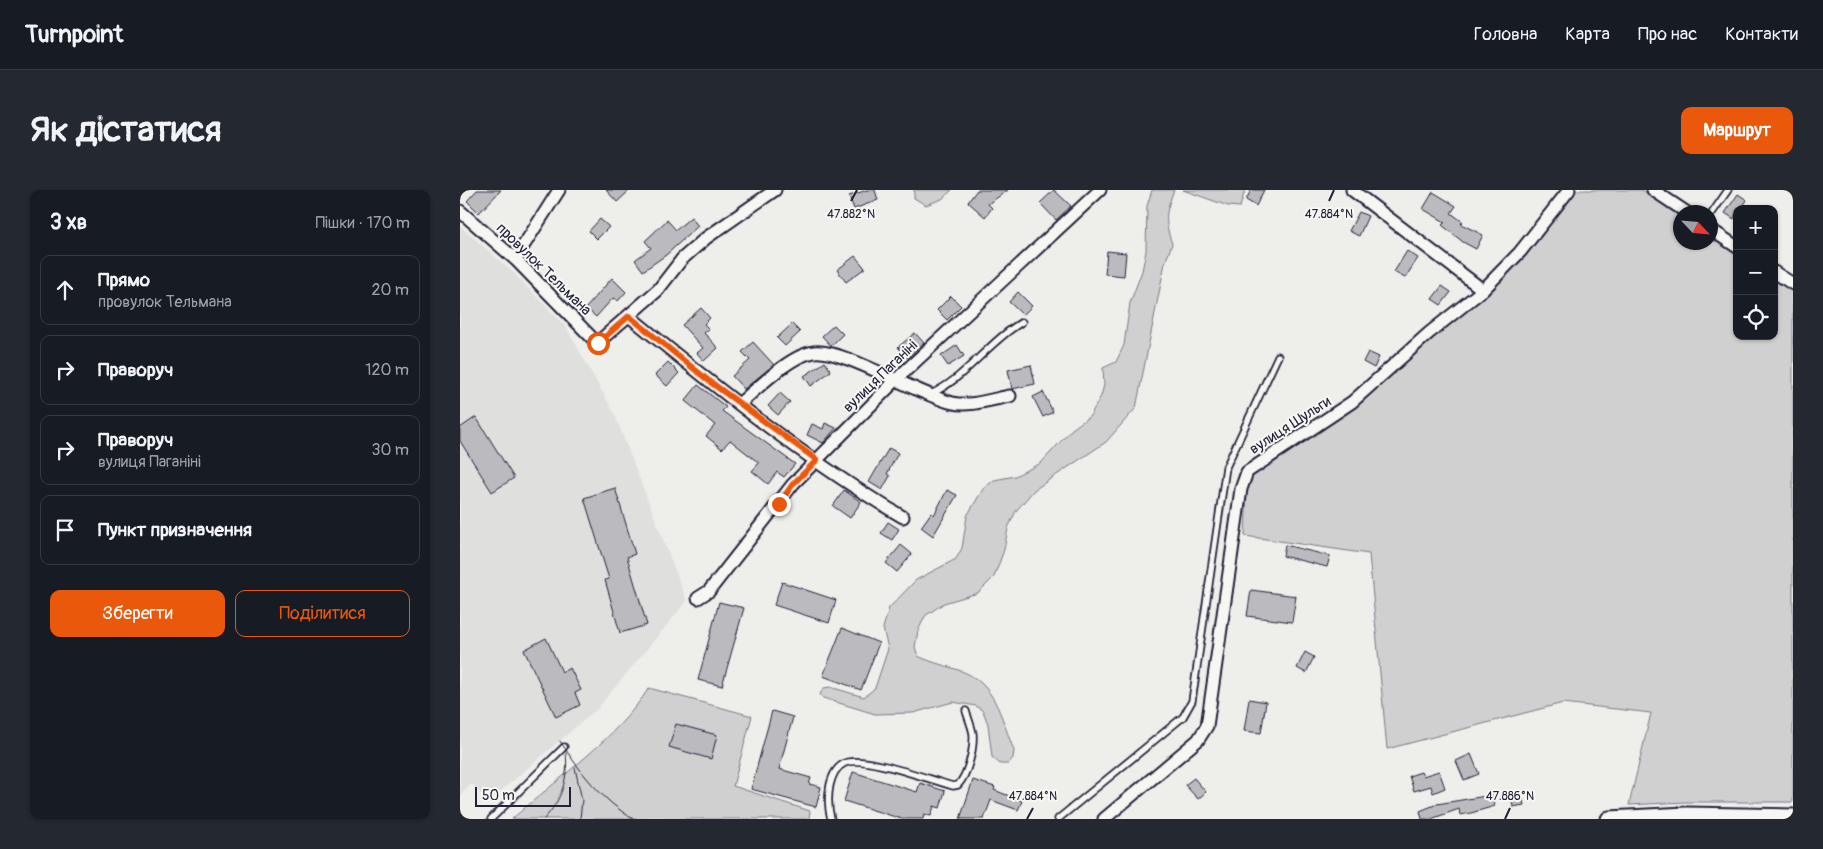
<!DOCTYPE html>
<html lang="uk">
<meta charset="utf-8">
<style>
:root{--surface:#171b24;--page:#242831;--text:#f1f3f6;--muted:#9ea1a6;--line:#363941;--accent:#ea580c}
body{margin:0;font-family:Pangolin,sans-serif;background:var(--page);color:var(--text)}
.controls{position:absolute;right:15px;top:15px;display:grid;overflow:hidden;border-radius:10px;box-shadow:0 1px 4px #0004}
.controls button{width:45px;height:45px;display:grid;place-items:center;padding:0;border:0;border-bottom:1px solid var(--line);background:var(--surface);color:var(--text);font:25px sans-serif}
.compass{position:absolute;left:1213px;top:15px;width:45px;height:45px;border-radius:50%;background:var(--surface);box-shadow:0 1px 4px #0004;rotate:116deg}
.scale{position:absolute;left:15px;bottom:12px;width:96px;box-sizing:border-box;padding-left:5px;border:2px solid #22223b;border-top:0;font-size:14px;line-height:18px;white-space:nowrap;color:#22223b;-webkit-text-stroke:4px #f6f6f2;paint-order:stroke}
.stop{position:absolute;width:15px;height:15px;margin:-11px;border:4px solid #ea580c;border-radius:50%;background:#fff}
.stop.end{background:#ea580c;border-color:#fff;box-shadow:0 1px 5px #0008}
.list{margin:0;padding:0;list-style:none}
h2{display:flex;justify-content:space-between;align-items:center;height:65px;margin:0;padding:0 20px;font-size:21px}
h2 small{font-size:16px;font-weight:400;color:var(--muted)}
.list li{display:grid;grid-template-columns:32px 1fr auto;gap:15px;align-items:center;box-sizing:border-box;height:70px;margin:0 10px 10px;padding:0 10px;border:1px solid var(--line);border-radius:10px}
.list b{display:block;font-size:19px;white-space:nowrap}
.list p{margin:0;font-size:16px;white-space:nowrap;color:var(--muted)}
.list em{font-size:16px;font-style:normal;color:var(--muted)}
.actions{display:flex;gap:10px;padding:15px 20px}
.actions a{flex:1;padding:11px 0;border:1px solid var(--accent);border-radius:10px;text-align:center;font-size:18px;color:var(--accent)}
.actions .main{background:var(--accent);color:#fff}
.icon{flex:none;width:28px;height:28px;fill:none;stroke:currentColor;stroke-width:2;stroke-linecap:round;stroke-linejoin:round}
.map{position:relative;flex:none;width:1333px;height:629px;overflow:hidden;border-radius:10px}
header{display:flex;align-items:center;gap:30px;box-sizing:border-box;height:70px;padding:0 25px;background:var(--surface);border-bottom:1px solid var(--line)}
header strong{font-size:24px}
nav{display:flex;gap:28px;margin-inline-start:auto;font-size:18px}
.intro{display:flex;align-items:center;justify-content:space-between;box-sizing:border-box;height:120px;padding:0 30px}
h1{margin:0;font-size:35px}
.button{padding:12px 22px;border-radius:10px;background:var(--accent);color:#fff;font-size:18px;font-weight:700}
main{display:flex;gap:30px;padding:0 30px}
aside{flex:1;background:var(--surface);border-radius:10px;box-shadow:0 1px 4px #0004}
.map>svg:first-child{display:block}
.built{fill:#dfdfde}
.green{fill:#d0d0d1;stroke:#797986}
.building{fill:#bbbbbf;stroke:#22223b}
.lines{fill:none;stroke-linecap:round;stroke-linejoin:round}
.lane-casing{stroke:#22223b;stroke-width:9}
.street-casing{stroke:#22223b;stroke-width:15}
.secondary-casing{stroke:#22223b;stroke-width:19}
.lane{stroke:#f6f6f2;stroke-width:5.5}
.street{stroke:#f6f6f2;stroke-width:11}
.secondary{stroke:#f6f6f2;stroke-width:15}
.tram{stroke:#22223b;stroke-width:1}
.route{stroke:#ea580c;stroke-width:6}
.ticks{fill:none;stroke:#22223b;stroke-width:2}
.labels{text-anchor:middle;stroke-width:4;stroke-linejoin:round;paint-order:stroke}
.street-label{font-size:15px;fill:#22223b;stroke:#f6f6f2}
.ticks-label{font-size:12px;text-anchor:middle;fill:#22223b;stroke:#f6f6f2;stroke-width:4;stroke-linejoin:round;paint-order:stroke}
</style>
<header>
<strong>Turnpoint</strong>
<nav><a>Головна</a><a>Карта</a><a>Про нас</a><a>Контакти</a></nav>
</header>
<div class="intro"><h1>Як дістатися</h1><a class="button">Маршрут</a></div>
<main>
<aside>
<h2>3 хв<small>Пішки · 170 m</small></h2>
<ul class="list">
<li><svg class="icon" aria-label="ahead" viewBox="0 0 24 24"><path d="M12 20V5M6 11l6-6 6 6"/></svg><div><b>Прямо</b><p>провулок Тельмана</p></div><em>20 m</em></li>
<li><svg class="icon" aria-label="right" viewBox="0 0 24 24"><path d="M7 20v-9h11M14 6l5 5-5 5"/></svg><div><b>Праворуч</b></div><em>120 m</em></li>
<li><svg class="icon" aria-label="right" viewBox="0 0 24 24"><path d="M7 20v-9h11M14 6l5 5-5 5"/></svg><div><b>Праворуч</b><p>вулиця Паганіні</p></div><em>30 m</em></li>
<li><svg class="icon" aria-label="arrive" viewBox="0 0 24 24"><path d="M6 21V4h12l-3 4 3 4H6"/></svg><div><b>Пункт призначення</b></div></li>
</ul>
<div class="actions"><a class="main">Зберегти</a><a>Поділитися</a></div>
</aside>
<div class="map">
<svg width="1333" height="629" viewBox="0 0 1333 629">
<rect width="100%" height="100%" fill="#eeeeeb"/>
<filter id="ink" filterUnits="userSpaceOnUse"><feTurbulence type="fractalNoise" baseFrequency=".02" numOctaves="2"/><feDisplacementMap in="SourceGraphic" scale="10" xChannelSelector="R" yChannelSelector="G"/><feConvolveMatrix kernelMatrix="1 2 1 2 8 2 1 2 1" color-interpolation-filters="sRGB"/></filter>
<g filter="url(#ink)">
<path class="built" d="M 0,36 L 54,83 L 106,137 L 154,223 L 227,411 L 137,519 L 28,612 L 12,594 L 0,605 Z"/>
<g class="green">
<path d="M 454,0 L 492,0 L 482,9 L 466,15 L 454,8 Z"/>
<path d="M 692,0 L 714,0 C 705,23 704,30 712,54 L 705,73 L 676,218 L 646,252 L 574,300 L 556,321 L 548,338 L 544,360 L 534,387 L 518,403 L 484,413 L 465,426 L 458,441 L 455,457 L 458,466 C 474,474 490,476 506,483 C 537,497 542,532 554,560 L 553,568 L 548,574 L 540,574 L 532,567 L 528,534 L 523,521 L 516,516 L 493,512 L 453,523 L 415,524 L 363,508 L 360,504 L 364,498 L 370,497 L 404,507 L 415,498 L 428,459 L 423,438 L 429,418 L 456,390 L 496,369 L 502,358 L 507,326 L 523,299 L 534,290 L 555,286 L 581,273 L 612,239 L 630,226 L 641,206 L 644,195 L 643,178 L 656,172 L 664,155 L 670,113 L 682,81 L 686,61 L 687,16 Z"/>
<path d="M 723,0 L 785,0 L 780,17 L 768,16 Z"/>
<path d="M 1115,0 L 1182,0 L 1220,25 L 1220,52 L 1250,52 L 1251,45 L 1277,63 L 1277,146 L 1314,146 L 1314,88 L 1333,100 L 1333,612 L 1225,612 L 1169,615 L 1191,523 L 1103,513 L 927,559 L 909,364 L 785,346 L 787,300 L 793,285 L 897,215 L 1062,65 Z"/>
<path d="M 189,498 L 292,526 L 273,596 L 350,621 L 349,629 L 52,629 C 97,589 156,549 189,498 Z"/>
</g>
<g class="building">
<path d="M 17,0 L 41,0 L 19,23 L 7,11 Z"/>
<path d="M 146,0 L 170,0 L 157,12 Z"/>
<path d="M 407,0 L 415,0 L 418,10 L 394,19 L 389,6 Z"/>
<path d="M 517,0 L 548,0 L 528,14 L 532,18 L 525,27 L 508,12 Z"/>
<path d="M 594,0 L 611,16 L 596,30 L 580,13 Z"/>
<path d="M 791,0 L 804,0 L 796,16 L 786,10 Z"/>
<path d="M 973,2 L 996,16 L 991,23 L 1003,32 L 1001,34 L 1023,45 L 1016,59 L 1003,52 L 982,35 L 985,32 L 963,19 Z"/>
<path d="M 1278,4 L 1287,10 L 1281,19 L 1277,19 L 1274,29 L 1265,23 Z"/>
<path d="M 899,22 L 908,26 L 899,46 L 889,41 Z"/>
<path d="M 231,27 L 238,36 L 206,65 L 183,81 L 175,70 L 191,58 L 185,51 L 207,30 L 216,40 Z"/>
<path d="M 140,29 L 149,37 L 137,49 L 129,41 Z"/>
<path d="M 647,61 L 666,63 L 664,86 L 645,84 Z"/>
<path d="M 947,61 L 958,68 L 945,88 L 934,82 Z"/>
<path d="M 395,66 L 405,78 L 386,92 L 377,80 Z"/>
<path d="M 152,88 L 166,102 L 158,111 L 153,108 L 136,127 L 126,118 Z"/>
<path d="M 982,96 L 991,102 L 981,115 L 972,109 Z"/>
<path d="M 558,102 L 572,116 L 563,125 L 549,112 Z"/>
<path d="M 491,106 L 501,116 L 487,130 L 477,120 Z"/>
<path d="M 241,118 L 250,128 L 244,134 L 249,139 L 244,143 L 258,158 L 244,171 L 237,163 L 243,158 L 222,135 Z"/>
<path d="M 332,134 L 340,142 L 325,156 L 317,148 Z"/>
<path d="M 374,135 L 383,144 L 371,156 L 362,146 Z"/>
<path d="M 455,143 L 464,153 L 447,168 L 438,157 Z"/>
<path d="M 293,152 L 314,175 L 284,199 L 272,186 L 290,170 L 282,162 Z"/>
<path d="M 497,155 L 504,166 L 488,176 L 481,166 Z"/>
<path d="M 908,162 L 919,167 L 914,178 L 903,172 Z"/>
<path d="M 208,172 L 219,183 L 207,196 L 195,185 Z"/>
<path d="M 365,172 L 371,181 L 351,196 L 344,186 Z"/>
<path d="M 571,175 L 575,194 L 552,199 L 548,180 Z"/>
<path d="M 238,195 L 266,217 L 262,221 L 335,274 L 324,287 L 317,282 L 308,294 L 292,281 L 299,273 L 270,250 L 262,259 L 246,246 L 255,235 L 225,211 Z"/>
<path d="M 583,202 L 593,222 L 583,227 L 573,207 Z"/>
<path d="M 320,203 L 330,212 L 318,225 L 308,216 Z"/>
<path d="M 16,227 L 54,288 L 32,302 L 0,251 L 0,238 Z"/>
<path d="M 365,233 L 376,238 L 363,253 L 347,245 L 352,234 L 363,239 Z"/>
<path d="M 429,258 L 438,263 L 427,284 L 430,286 L 422,300 L 409,292 Z"/>
<path d="M 155,298 L 175,364 L 167,367 L 187,435 L 160,443 L 145,390 L 149,389 L 124,308 Z"/>
<path d="M 384,300 L 401,312 L 390,328 L 373,316 Z"/>
<path d="M 487,300 L 497,305 L 473,346 L 461,337 L 471,323 L 474,325 Z"/>
<path d="M 428,332 L 439,339 L 432,350 L 421,343 Z"/>
<path d="M 441,355 L 452,364 L 437,382 L 426,373 Z"/>
<path d="M 825,355 L 870,366 L 867,377 L 823,366 Z"/>
<path d="M 322,392 L 376,410 L 369,433 L 314,415 Z"/>
<path d="M 791,400 L 836,406 L 832,432 L 787,426 Z"/>
<path d="M 259,412 L 284,418 L 262,496 L 238,490 Z"/>
<path d="M 382,438 L 419,453 L 401,500 L 363,486 Z"/>
<path d="M 86,448 L 102,482 L 110,478 L 121,500 L 115,503 L 120,515 L 96,527 L 64,460 Z"/>
<path d="M 845,462 L 854,467 L 846,483 L 837,478 Z"/>
<path d="M 789,509 L 806,512 L 801,543 L 784,541 Z"/>
<path d="M 312,521 L 333,527 L 319,579 L 351,588 L 349,594 L 361,597 L 356,617 L 291,599 Z"/>
<path d="M 216,534 L 257,545 L 251,569 L 209,557 Z"/>
<path d="M 1011,564 L 1019,584 L 1004,590 L 996,571 Z"/>
<path d="M 979,581 L 985,598 L 973,603 L 971,596 L 954,601 L 949,586 L 961,582 L 963,586 Z"/>
<path d="M 393,582 L 457,602 L 460,593 L 485,601 L 480,618 L 474,616 L 471,626 L 464,624 L 463,629 L 442,629 L 384,611 Z"/>
<path d="M 734,588 L 746,602 L 738,609 L 725,595 Z"/>
<path d="M 513,590 L 535,597 L 534,600 L 562,611 L 558,620 L 531,610 L 524,629 L 500,629 Z"/>
<path d="M 1061,602 L 1064,615 L 1053,617 L 1051,604 Z"/>
<path d="M 1032,605 L 1035,616 L 1011,623 L 1000,625 L 999,619 L 971,629 L 962,629 L 960,621 L 977,614 Z"/>
</g>
<g class="lines">
<g class="lane-casing">
<g id="lane">
<path d="M 1250,26 L 1268,0"/>
<path d="M 471,204 C 507,187 528,152 562,132"/>
<path d="M 31,629 L 104,557"/>
<path d="M 371,629 C 368,618 368,605 370,595 C 372,586 376,577 385,573 C 404,565 471,590 493,596 L 498,595 C 508,584 514,559 513,544 C 512,537 508,528 506,521"/>
<path d="M 598,629 L 723,527 L 732,511 L 766,277 L 818,166"/>
</g>
</g>
<g class="street-casing">
<g id="street">
<path d="M 892,0 L 1023,100"/>
<path d="M 1193,0 L 1226,22"/>
<path d="M 0,21 L 55,69 L 137,153 L 198,100 L 222,69 L 246,48 L 315,0"/>
<path d="M 1250,39 L 1277,57"/>
<path d="M 55,69 L 99,0"/>
<path d="M 1314,82 L 1333,94"/>
<path d="M 169,126 C 257,198 345,270 443,327"/>
<path d="M 279,214 C 297,199 330,165 354,162 C 382,158 458,205 493,213 C 510,217 533,209 550,206"/>
<path d="M 238,408 L 249,401 L 333,294 L 442,184 L 640,0"/>
<path d="M 644,629 L 738,550 L 747,536 L 781,299 L 787,282 L 892,212 L 969,143 L 1023,100 L 1060,62 L 1109,0"/>
</g>
</g>
<g class="secondary-casing">
<path id="secondary" d="M 1149,629 L 1226,625 L 1333,627"/>
</g>
<use href="#lane" class="lane"/>
<use href="#street" class="street"/>
<use href="#secondary" class="secondary"/>
<g class="tram">
<path d="M 100,551 C 120,582 141,609 173,629"/>
<path d="M 115,578 L 122,610 L 120,629"/>
<path d="M 84,629 C 101,611 109,588 106,563"/>
</g>
</g>
</g>
<g class="lines" filter="url(#ink)">
<path class="route" d="M 138,153 L 169,126 L 249,191 L 357,270 L 333,294 L 319,314"/>
</g>
<path class="ticks" d="M 391,11 L 397,0M 869,11 L 874,0M 567,629 L 573,618M 1045,629 L 1050,618"/>
<g class="labels">
<g class="street-label">
<text transform="translate(84 79) rotate(44)" y="5">провулок Тельмана</text>
<text transform="translate(420 186) rotate(-44)" y="5">вулиця Паганіні</text>
<text transform="translate(830 235) rotate(-33)" y="5">вулиця Шульги</text>
</g>
</g>
<g class="ticks-label">
<text x="391" y="28">47.882°N</text>
<text x="869" y="28">47.884°N</text>
<text x="573" y="610">47.884°N</text>
<text x="1050" y="610">47.886°N</text>
</g>
</svg>
<div class="controls">
<button>+</button>
<button>−</button>
<button><svg class="icon" aria-label="locate" viewBox="0 0 24 24"><circle cx="12" cy="12" r="6"/><path d="M12 2v4M12 18v4M2 12h4M18 12h4"/></svg></button>
</div>
<svg class="compass" viewBox="-18 -18 36 36"><path d="M0-13l5 13h-10z" fill="#e53935"/><path d="M0 13l5-13h-10z" fill="#9ea1a6"/></svg>
<div class="scale">50 m</div>
<div class="stop" style="left:138px;top:153px"></div>
<div class="stop end" style="left:319px;top:314px"></div>
</div>
</main>
